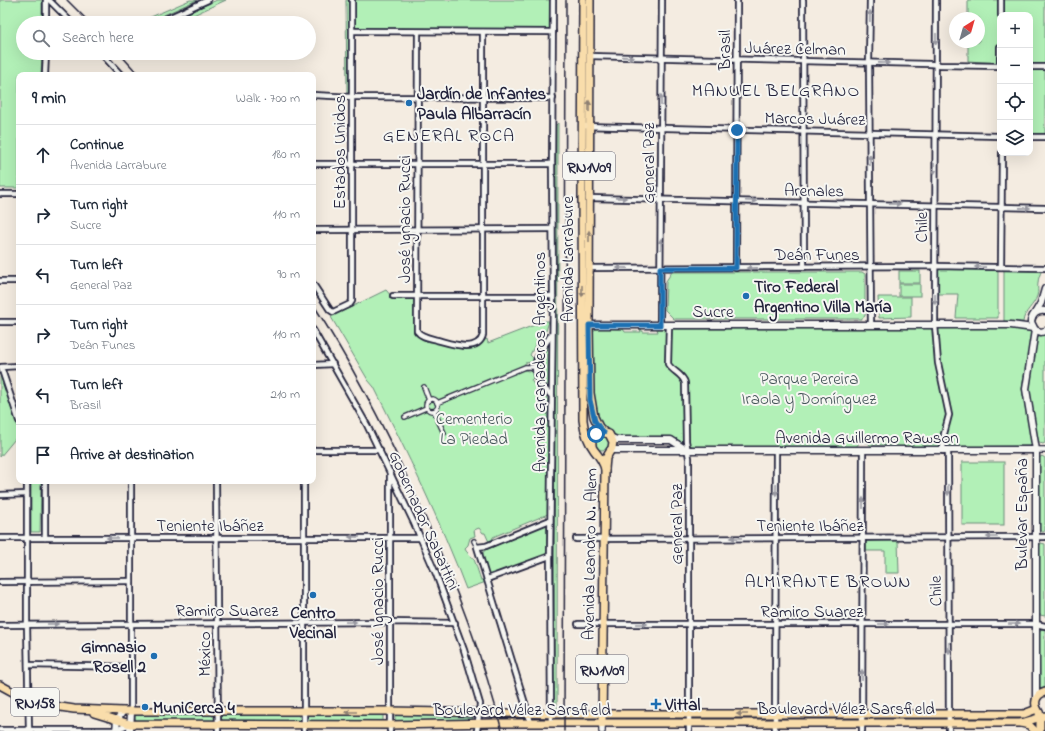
<!DOCTYPE html>
<meta charset="utf-8">
<style>
:root{--surface:#fff;--page:#f6f6f7;--text:#1f2937;--muted:#747a83;--line:#e0e1e3}
body{margin:0;font-family:"Indie Flower",sans-serif;background:var(--page);color:var(--text)}
.controls{position:absolute;right:12px;top:12px;display:grid;overflow:hidden;border-radius:8px;box-shadow:0 4px 16px #0002}
.controls button{width:36px;height:36px;display:grid;place-items:center;padding:0;border:0;border-bottom:1px solid var(--line);background:var(--surface);color:var(--text);font:20px sans-serif}
.compass{position:absolute;left:949px;top:12px;width:36px;height:36px;border-radius:50%;background:var(--surface);box-shadow:0 4px 16px #0002;rotate:37deg}
.stop{position:absolute;width:12px;height:12px;margin:-9px;border:3px solid #1f6fb2;border-radius:50%;background:#fff}
.stop.end{background:#1f6fb2;border-color:#fff;box-shadow:0 1px 4px #0008}
.list{margin:0;padding:0;list-style:none}
h2{display:flex;justify-content:space-between;align-items:center;height:52px;margin:0;padding:0 16px;font-size:17px}
h2 small{font-size:13px;font-weight:400;color:var(--muted)}
.list li{display:grid;grid-template-columns:26px 1fr auto;gap:12px;align-items:center;box-sizing:border-box;height:60px;padding:0 16px;border-top:1px solid var(--line)}
.list b{display:block;font-size:15px;white-space:nowrap}
.list p{margin:0;font-size:13px;white-space:nowrap;color:var(--muted)}
.list em{font-size:13px;font-style:normal;color:var(--muted)}
.icon{flex:none;width:22px;height:22px;fill:none;stroke:currentColor;stroke-width:2;stroke-linecap:round;stroke-linejoin:round}
.map{position:relative;flex:none;width:1045px;height:731px;overflow:hidden}
.search{position:absolute;background:var(--surface);box-shadow:0 4px 16px #0002;left:16px;top:16px;width:300px;height:44px;display:flex;align-items:center;gap:10px;box-sizing:border-box;padding:0 14px;border-radius:22px;color:var(--muted);font-size:15px}
.panel{position:absolute;background:var(--surface);box-shadow:0 4px 16px #0002;left:16px;top:72px;width:300px;height:412px;border-radius:8px}
.map>svg:first-child{display:block}
.green{fill:#b2f0b7;stroke:#6a8979}
.lines{fill:none;stroke-linecap:round;stroke-linejoin:round}
.pedestrian-casing{stroke:#22223b;stroke-width:6}
.minor-casing{stroke:#22223b;stroke-width:8}
.tertiary-casing{stroke:#22223b;stroke-width:8}
.secondary-casing{stroke:#22223b;stroke-width:9}
.primary-casing{stroke:#22223b;stroke-width:10}
.trunk-casing{stroke:#22223b;stroke-width:10}
.pedestrian{stroke:#f6f6f2;stroke-width:3.5}
.minor{stroke:#f6f6f2;stroke-width:4.5}
.tertiary{stroke:#f6f6f2;stroke-width:5.5}
.secondary{stroke:#f6f6f2;stroke-width:6}
.primary{stroke:#f9ddab;stroke-width:7}
.trunk{stroke:#f9ddab;stroke-width:7}
.rail{stroke:#22223b;stroke-width:1.5}
.oneway{fill:#9797a0}
.oneway2{fill:#8e8073}
.route{stroke:#1f6fb2;stroke-width:5}
.poi-dot{fill:#1f6fb2;stroke:#f6f6f2;stroke-width:1.5}
.labels{text-anchor:middle;stroke-width:4;stroke-linejoin:round;paint-order:stroke}
.shield{fill:#f6f6f2;stroke:#626272;stroke-width:1}
.shield-label{font-size:16px;font-weight:bold;fill:#22223b}
.street-label{font-size:17px;fill:#22223b;stroke:#f6f6f2}
.poi-label{font-size:17px;font-weight:bold;fill:#22223b;stroke:#f6f6f2;text-anchor:start}
.park-label{font-size:17px;fill:#46565a;stroke:#f6f6f2}
.neighbourhood-label{font-size:18px;letter-spacing:1px;fill:#22223b;stroke:#f6f6f2}
</style>
<div class="map">
<svg width="1045" height="731" viewBox="0 0 1045 731">
<rect width="100%" height="100%" fill="#f4ece1"/>
<filter id="ink" filterUnits="userSpaceOnUse"><feTurbulence type="fractalNoise" baseFrequency=".025" numOctaves="2"/><feDisplacementMap in="SourceGraphic" scale="8" xChannelSelector="R" yChannelSelector="G"/><feConvolveMatrix kernelMatrix="1 2 1 2 8 2 1 2 1" color-interpolation-filters="sRGB"/></filter>
<g filter="url(#ink)">
<g class="green">
<path d="M 0,0 L 40,0 L 42,1 L 42,23 L 23,23 L 23,53 L 42,53 L 41,75 L 19,75 L 19,188 L 0,188 Z"/>
<path d="M 190,0 L 197,0 L 146,23 L 137,23 Z"/>
<path d="M 217,0 L 226,0 L 176,23 L 165,23 Z"/>
<path d="M 346,0 L 349,0 L 350,94 L 347,96 Z"/>
<path d="M 355,0 L 550,0 L 550,30 L 355,29 Z"/>
<path d="M 968,0 L 1045,0 L 1045,64 L 1030,64 L 1030,15 L 1000,15 L 1000,63 L 968,61 L 968,42 L 979,42 L 979,18 L 968,18 Z"/>
<rect x="1030" y="69" width="15" height="65"/>
<path d="M 558,123 L 557,712 L 554,710 L 555,313 L 556,308 L 556,125 Z"/>
<path d="M 938,269 L 998,270 L 998,318 L 956,318 L 958,294 L 938,294 Z"/>
<path d="M 1004,270 L 1042,270 C 1040,274 1038,279 1038,283 C 1037,288 1039,291 1037,296 C 1034,306 1024,311 1023,322 L 1004,321 Z"/>
<rect x="899" y="271" width="21" height="12"/>
<path d="M 672,272 L 862,272 L 865,274 L 865,316 L 861,319 L 674,319 L 665,310 L 666,281 Z"/>
<rect x="899" y="284" width="21" height="12"/>
<path d="M 386,290 L 392,297 L 415,299 L 414,327 L 417,335 C 425,339 453,348 462,349 C 469,349 480,346 485,340 L 487,339 L 488,343 L 545,321 L 549,321 L 546,331 L 541,333 L 530,355 L 533,358 L 533,362 L 525,363 L 524,370 L 533,372 L 534,377 L 531,380 L 543,398 L 546,396 L 548,400 L 548,514 L 493,537 L 492,541 L 489,542 L 485,533 L 483,533 L 479,528 L 474,530 L 475,536 L 470,538 L 468,545 L 465,548 L 469,555 L 474,559 L 481,580 L 485,579 L 486,582 L 466,589 C 440,520 407,453 374,387 L 368,380 L 331,317 Z"/>
<path d="M 878,297 L 911,297 L 911,317 L 879,318 Z"/>
<path d="M 598,328 L 623,329 L 625,332 L 641,332 L 640,329 L 641,329 L 643,332 L 658,332 L 657,329 L 667,329 L 670,364 L 671,329 L 1011,328 L 1030,330 L 1032,333 L 1022,389 L 1032,444 L 1030,446 L 948,447 L 945,444 L 948,415 L 942,444 L 939,447 L 887,447 L 884,445 L 870,445 L 867,442 L 860,442 L 856,447 L 695,447 L 690,445 L 688,442 L 687,382 L 685,378 L 677,371 L 683,381 L 684,441 L 681,442 L 676,439 L 671,438 L 616,437 L 603,427 L 600,421 L 594,399 L 592,334 L 594,330 Z"/>
<path d="M 1038,335 L 1045,335 L 1045,443 L 1043,444 L 1040,443 L 1038,440 L 1029,392 L 1029,381 Z"/>
<path d="M 548,346 L 548,385 L 546,385 C 536,372 539,361 546,347 Z"/>
<path d="M 0,368 L 19,430 L 19,438 L 15,439 L 0,457 Z"/>
<circle cx="602" cy="443" r="7"/>
<path d="M 1042,456 L 1045,458 L 1045,531 L 1043,532 L 1040,531 L 1038,528 L 1039,458 Z"/>
<rect x="962" y="462" width="42" height="63"/>
<path d="M 31,481 L 41,481 L 40,532 L 31,532 Z"/>
<path d="M 545,525 L 547,527 L 547,552 L 545,555 L 490,575 L 488,574 C 486,567 479,556 485,550 Z"/>
<path d="M 898,540 L 899,573 L 885,573 L 885,551 L 866,551 L 866,542 L 867,541 Z"/>
<path d="M 1041,543 L 1045,544 L 1045,616 L 1040,615 L 1039,612 L 1039,546 Z"/>
<path d="M 1043,629 L 1045,630 L 1045,688 L 1040,690 L 1039,633 L 1040,630 Z"/>
<path d="M 383,714 L 383,722 L 311,722 L 308,718 L 309,715 L 311,715 Z"/>
<path d="M 397,714 L 471,715 L 473,718 L 471,721 L 398,722 L 395,719 L 395,716 Z"/>
<path d="M 138,715 L 211,715 L 215,718 L 213,721 L 136,721 L 135,716 Z"/>
<path d="M 222,715 L 297,715 L 301,718 L 299,721 L 224,722 L 221,718 Z"/>
</g>
<g class="lines">
<g class="pedestrian-casing">
<g id="pedestrian">
<path d="M 424,387 L 429,400"/>
<circle cx="432" cy="405" r="6"/>
<path d="M 437,403 L 525,367 L 536,367"/>
<path d="M 434,411 L 444,433"/>
<path d="M 405,417 L 426,408"/>
<path d="M 474,541 L 477,547"/>
</g>
</g>
<g class="minor-casing">
<g id="minor">
<path d="M 49,0 L 72,23"/>
<path d="M 803,0 L 804,267"/>
<path d="M 870,0 L 869,63 L 871,325"/>
<path d="M 936,0 L 935,325 L 938,363 L 949,415 L 944,434 L 943,451"/>
<path d="M 1001,15 L 1001,0"/>
<path d="M 46,23 L 46,0"/>
<path d="M 157,23 L 208,0"/>
<path d="M 353,31 L 553,32"/>
<path d="M 418,32 L 417,331 C 421,337 430,338 437,340 C 449,343 478,354 483,335 L 483,295"/>
<path d="M 101,53 L 121,75"/>
<path d="M 589,56 L 930,64 L 940,65 L 1000,66"/>
<path d="M 1000,66 L 1000,47"/>
<path d="M 1030,67 L 1045,67"/>
<path d="M 45,75 L 46,53"/>
<path d="M 313,95 L 352,97 L 553,98"/>
<path d="M 582,126 L 1000,136"/>
<path d="M 1030,137 L 1045,137"/>
<path d="M 313,164 L 552,164"/>
<path d="M 0,194 L 19,194"/>
<path d="M 588,198 L 1045,208"/>
<path d="M 313,230 L 552,229"/>
<path d="M 1001,267 L 1002,153"/>
<path d="M 589,268 L 935,266 L 1045,268"/>
<path d="M 736,268 L 737,0"/>
<path d="M 0,281 L 19,281"/>
<path d="M 313,284 L 330,310 L 333,312 L 350,304 L 352,301 L 352,0"/>
<path d="M 483,295 L 483,32"/>
<path d="M 393,296 L 553,296"/>
<path d="M 0,322 L 19,322"/>
<path d="M 660,325 L 662,0"/>
<path d="M 669,325 L 668,364 C 673,372 683,374 685,383 L 686,441 L 689,458 L 689,731"/>
<path d="M 313,330 L 367,425 L 414,523 L 436,574 L 464,650 L 480,704 L 477,731"/>
<path d="M 551,335 C 543,348 528,365 539,381 C 542,387 547,391 552,396"/>
<path d="M 313,365 L 333,364"/>
<path d="M 19,366 L 1,367 L 19,421"/>
<path d="M 313,450 L 380,450"/>
<path d="M 948,451 L 949,731"/>
<path d="M 390,472 L 390,731"/>
<path d="M 27,481 L 27,625 L 29,731"/>
<path d="M 216,481 L 218,731"/>
<path d="M 0,495 L 27,494"/>
<path d="M 0,538 L 421,538"/>
<path d="M 45,538 L 45,481"/>
<path d="M 576,539 L 1045,537"/>
<path d="M 487,579 L 550,556"/>
<path d="M 0,582 L 131,581"/>
<path d="M 578,624 L 1036,624 L 1045,626"/>
<path d="M 0,625 L 389,622 L 455,623"/>
<path d="M 28,665 L 130,667"/>
<path d="M 131,712 L 131,481"/>
<path d="M 531,723 L 477,547 L 486,546 L 550,520"/>
<path d="M 551,723 L 550,556 L 553,296 L 552,164 L 553,0"/>
<path d="M 0,730 L 116,730 L 130,724"/>
<path d="M 304,731 L 304,481"/>
<path d="M 775,731 L 776,451"/>
<path d="M 862,731 L 863,451"/>
</g>
</g>
<g class="tertiary-casing">
<g id="tertiary">
<path d="M 1036,450 L 1045,450"/>
<path d="M 602,724 L 602,731"/>
</g>
</g>
<g class="secondary-casing">
<g id="secondary">
<path d="M 1045,311 C 1037,310 1032,314 1031,322 L 1035,330 L 1041,332 L 1045,331"/>
<path d="M 1035,313 L 1041,303 L 1045,289"/>
<path d="M 586,325 L 1011,325 L 1033,328"/>
<path d="M 1035,330 L 1026,389 L 1036,450 L 1036,699"/>
<path d="M 612,438 L 617,440 L 671,440 L 688,451"/>
<path d="M 610,450 L 1036,450"/>
<path d="M 116,731 L 117,720 L 123,711"/>
<path d="M 130,731 L 131,712"/>
</g>
</g>
<g class="primary-casing">
<g id="primary">
<path d="M 583,0 L 582,198 L 583,420 C 584,430 588,442 594,450 C 599,456 603,461 605,469"/>
<path d="M 590,0 L 589,325 L 590,393 L 594,417 L 599,427 L 604,432"/>
<path d="M 592,445 C 591,438 595,433 601,432 L 609,434 L 613,442 L 612,448 L 606,458 L 605,469 L 602,724"/>
<path d="M 1039,713 L 1040,718 L 1040,731"/>
<path d="M 1021,723 L 1029,725 L 1035,731"/>
</g>
</g>
<g class="trunk-casing">
<g id="trunk">
<path d="M 0,685 L 22,697 L 47,705 L 74,709 L 123,711 L 390,711 L 564,714 L 1024,714 L 1037,709"/>
<path d="M 1039,712 C 1033,704 1035,695 1045,692"/>
<path d="M 94,713 L 130,724 L 390,725 L 494,723 L 1021,723 L 1045,716"/>
</g>
</g>
<use href="#pedestrian" class="pedestrian"/>
<use href="#minor" class="minor"/>
<use href="#tertiary" class="tertiary"/>
<use href="#secondary" class="secondary"/>
<use href="#primary" class="primary"/>
<use href="#trunk" class="trunk"/>
<g class="rail">
<path d="M 67,0 L 90,23"/>
<path d="M 119,53 L 139,75"/>
<path d="M 313,304 C 351,363 384,426 413,490 C 449,568 481,648 502,731"/>
<path d="M 564,731 L 566,0"/>
</g>
</g>
<defs><path id="oneway-solid" d="M-6-.8H1V-3.2L6.5 0L1 3.2V.8H-6Z"/></defs>
<g class="oneway">
<use href="#oneway-solid" transform="translate(870 16) rotate(-89)"/>
<use href="#oneway-solid" transform="translate(936 39) rotate(90)"/>
<use href="#oneway-solid" transform="translate(628 57) rotate(1)"/>
<use href="#oneway-solid" transform="translate(884 63) rotate(1)"/>
<use href="#oneway-solid" transform="translate(661 100) rotate(-90)"/>
<use href="#oneway-solid" transform="translate(870 160) rotate(-90)"/>
<use href="#oneway-solid" transform="translate(934 169) rotate(90)"/>
<use href="#oneway-solid" transform="translate(621 198) rotate(1)"/>
<use href="#oneway-solid" transform="translate(751 201) rotate(2)"/>
<use href="#oneway-solid" transform="translate(895 204) rotate(1)"/>
<use href="#oneway-solid" transform="translate(1025 208) rotate(1)"/>
<use href="#oneway-solid" transform="translate(661 244) rotate(-90)"/>
<use href="#oneway-solid" transform="translate(980 267) rotate(-179)"/>
<use href="#oneway-solid" transform="translate(622 268) rotate(-179)"/>
<use href="#oneway-solid" transform="translate(752 268) rotate(179)"/>
<use href="#oneway-solid" transform="translate(935 299) rotate(90)"/>
<use href="#oneway-solid" transform="translate(776 490) rotate(91)"/>
<use href="#oneway-solid" transform="translate(948 490) rotate(90)"/>
<use href="#oneway-solid" transform="translate(863 503) rotate(-90)"/>
<use href="#oneway-solid" transform="translate(354 537) rotate(-180)"/>
<use href="#oneway-solid" transform="translate(992 537) rotate(-180)"/>
<use href="#oneway-solid" transform="translate(112 538) rotate(180)"/>
<use href="#oneway-solid" transform="translate(736 538) rotate(180)"/>
<use href="#oneway-solid" transform="translate(351 622)"/>
<use href="#oneway-solid" transform="translate(53 624)"/>
<use href="#oneway-solid" transform="translate(642 624)"/>
<use href="#oneway-solid" transform="translate(884 624)"/>
<use href="#oneway-solid" transform="translate(1014 624)"/>
<use href="#oneway-solid" transform="translate(949 648) rotate(90)"/>
<use href="#oneway-solid" transform="translate(862 675) rotate(-90)"/>
</g>
<g class="oneway2">
<use href="#oneway-solid" transform="translate(589 106) rotate(-90)"/>
<use href="#oneway-solid" transform="translate(589 236) rotate(-90)"/>
<use href="#oneway-solid" transform="translate(582 291) rotate(90)"/>
<use href="#oneway-solid" transform="translate(351 712) rotate(180)"/>
<use href="#oneway-solid" transform="translate(742 714) rotate(-180)"/>
</g>
</g>
<g class="lines" filter="url(#ink)">
<path class="route" d="M 596,434 L 604,432 L 599,427 L 595,421 L 590,400 L 589,325 L 660,325 L 660,268 L 736,268 L 737,130"/>
</g>
<g class="poi-dot">
<circle cx="409" cy="103" r="4"/>
<circle cx="746" cy="296" r="4"/>
<circle cx="313" cy="595" r="4"/>
<circle cx="154" cy="656" r="4"/>
<path d="M654 698h4v4h4v4h-4v4h-4v-4h-4v-4h4z"/>
<circle cx="145" cy="707" r="4"/>
</g>
<g class="labels">
<g class="shield">
<rect x="563" y="152" width="52" height="28" rx="3"/>
<rect x="576" y="655" width="52" height="28" rx="3"/>
<rect x="11" y="688" width="48" height="28" rx="3"/>
</g>
<g class="shield-label">
<text x="589" y="172">RN1V09</text>
<text x="602" y="675">RN1V09</text>
<text x="35" y="708">RN158</text>
</g>
<g class="street-label">
<text transform="translate(795 48) rotate(1)" y="6">Juárez Celman</text>
<text transform="translate(724 50) rotate(-90)" y="6">Brasil</text>
<text transform="translate(815 118) rotate(1)" y="6">Marcos Juárez</text>
<text transform="translate(339 152) rotate(-90)" y="6">Estados Unidos</text>
<text transform="translate(648 163) rotate(-90)" y="6">General Paz</text>
<text transform="translate(814 190) rotate(1)" y="6">Arenales</text>
<text transform="translate(404 219) rotate(-90)" y="6">José Ignacio Rucci</text>
<text transform="translate(921 227) rotate(-90)" y="6">Chile</text>
<text x="817" y="260">Deán Funes</text>
<text transform="translate(567 259) rotate(-90)" y="6">Avenida Larrabure</text>
<text x="713" y="317">Sucre</text>
<text transform="translate(539 362) rotate(-90)" y="6">Avenida Granaderos Argentinos</text>
<text x="867" y="443">Avenida Guillermo Rawson</text>
<text transform="translate(1021 514) rotate(-90)" y="6">Bulevar España</text>
<text transform="translate(425 520) rotate(66)" y="6">Gobernador Sabattini</text>
<text transform="translate(676 524) rotate(-90)" y="6">General Paz</text>
<text x="210" y="531">Teniente Ibáñez</text>
<text x="810" y="531">Teniente Ibáñez</text>
<text transform="translate(589 554) rotate(-89)" y="6">Avenida Leandro N. Alem</text>
<text transform="translate(935 591) rotate(-91)" y="6">Chile</text>
<text transform="translate(377 601) rotate(-90)" y="6">José Ignacio Rucci</text>
<text x="227" y="616">Ramiro Suarez</text>
<text x="812" y="617">Ramiro Suarez</text>
<text transform="translate(204 654) rotate(-90)" y="6">México</text>
<text x="846" y="714">Boulevard Vélez Sarsfield</text>
<text x="522" y="715">Boulevard Vélez Sarsfield</text>
</g>
<g class="poi-label">
<text x="417" y="99">Jardín de Infantes<tspan x="417" dy="20">Paula Albarracín</tspan></text>
<text x="754" y="292">Tiro Federal<tspan x="754" dy="20">Argentino Villa María</tspan></text>
<text x="313" y="618" text-anchor="middle">Centro<tspan x="313" dy="20">Vecinal</tspan></text>
<text x="146" y="652" text-anchor="end">Gimnasio<tspan x="146" dy="20">Rosell 2</tspan></text>
<text x="665" y="710">Vittal</text>
<text x="153" y="713">MuniCerca 4</text>
</g>
<g class="park-label">
<text x="809" y="384">Parque Pereira<tspan x="809" dy="20">Iraola y Domínguez</tspan></text>
<text x="474" y="424">Cementerio<tspan x="474" dy="20">La Piedad</tspan></text>
</g>
<g class="neighbourhood-label">
<text x="776" y="96">MANUEL BELGRANO</text>
<text x="449" y="141">GENERAL ROCA</text>
<text x="828" y="587">ALMIRANTE BROWN</text>
</g>
</g>
</svg>
<div class="controls">
<button>+</button>
<button>−</button>
<button><svg class="icon" aria-label="locate" viewBox="0 0 24 24"><circle cx="12" cy="12" r="6"/><path d="M12 2v4M12 18v4M2 12h4M18 12h4"/></svg></button>
<button><svg class="icon" aria-label="layers" viewBox="0 0 24 24"><path d="M12 4l9 5-9 5-9-5zM3 14l9 5 9-5"/></svg></button>
</div>
<svg class="compass" viewBox="-18 -18 36 36"><path d="M0-13l5 13h-10z" fill="#e53935"/><path d="M0 13l5-13h-10z" fill="#747a83"/></svg>
<div class="stop" style="left:596px;top:434px"></div>
<div class="stop end" style="left:737px;top:130px"></div>
<div class="search"><svg class="icon" aria-label="search" viewBox="0 0 24 24"><circle cx="10" cy="10" r="6"/><path d="M15 15l6 6"/></svg>Search here</div>
<section class="panel">
<h2>9 min<small>Walk · 700 m</small></h2>
<ul class="list">
<li><svg class="icon" aria-label="ahead" viewBox="0 0 24 24"><path d="M12 20V5M6 11l6-6 6 6"/></svg><div><b>Continue</b><p>Avenida Larrabure</p></div><em>180 m</em></li>
<li><svg class="icon" aria-label="right" viewBox="0 0 24 24"><path d="M7 20v-9h11M14 6l5 5-5 5"/></svg><div><b>Turn right</b><p>Sucre</p></div><em>110 m</em></li>
<li><svg class="icon" aria-label="left" viewBox="0 0 24 24"><path d="M17 20v-9H6M10 6l-5 5 5 5"/></svg><div><b>Turn left</b><p>General Paz</p></div><em>90 m</em></li>
<li><svg class="icon" aria-label="right" viewBox="0 0 24 24"><path d="M7 20v-9h11M14 6l5 5-5 5"/></svg><div><b>Turn right</b><p>Deán Funes</p></div><em>110 m</em></li>
<li><svg class="icon" aria-label="left" viewBox="0 0 24 24"><path d="M17 20v-9H6M10 6l-5 5 5 5"/></svg><div><b>Turn left</b><p>Brasil</p></div><em>210 m</em></li>
<li><svg class="icon" aria-label="arrive" viewBox="0 0 24 24"><path d="M6 21V4h12l-3 4 3 4H6"/></svg><div><b>Arrive at destination</b></div></li>
</ul>
</section>
</div>
